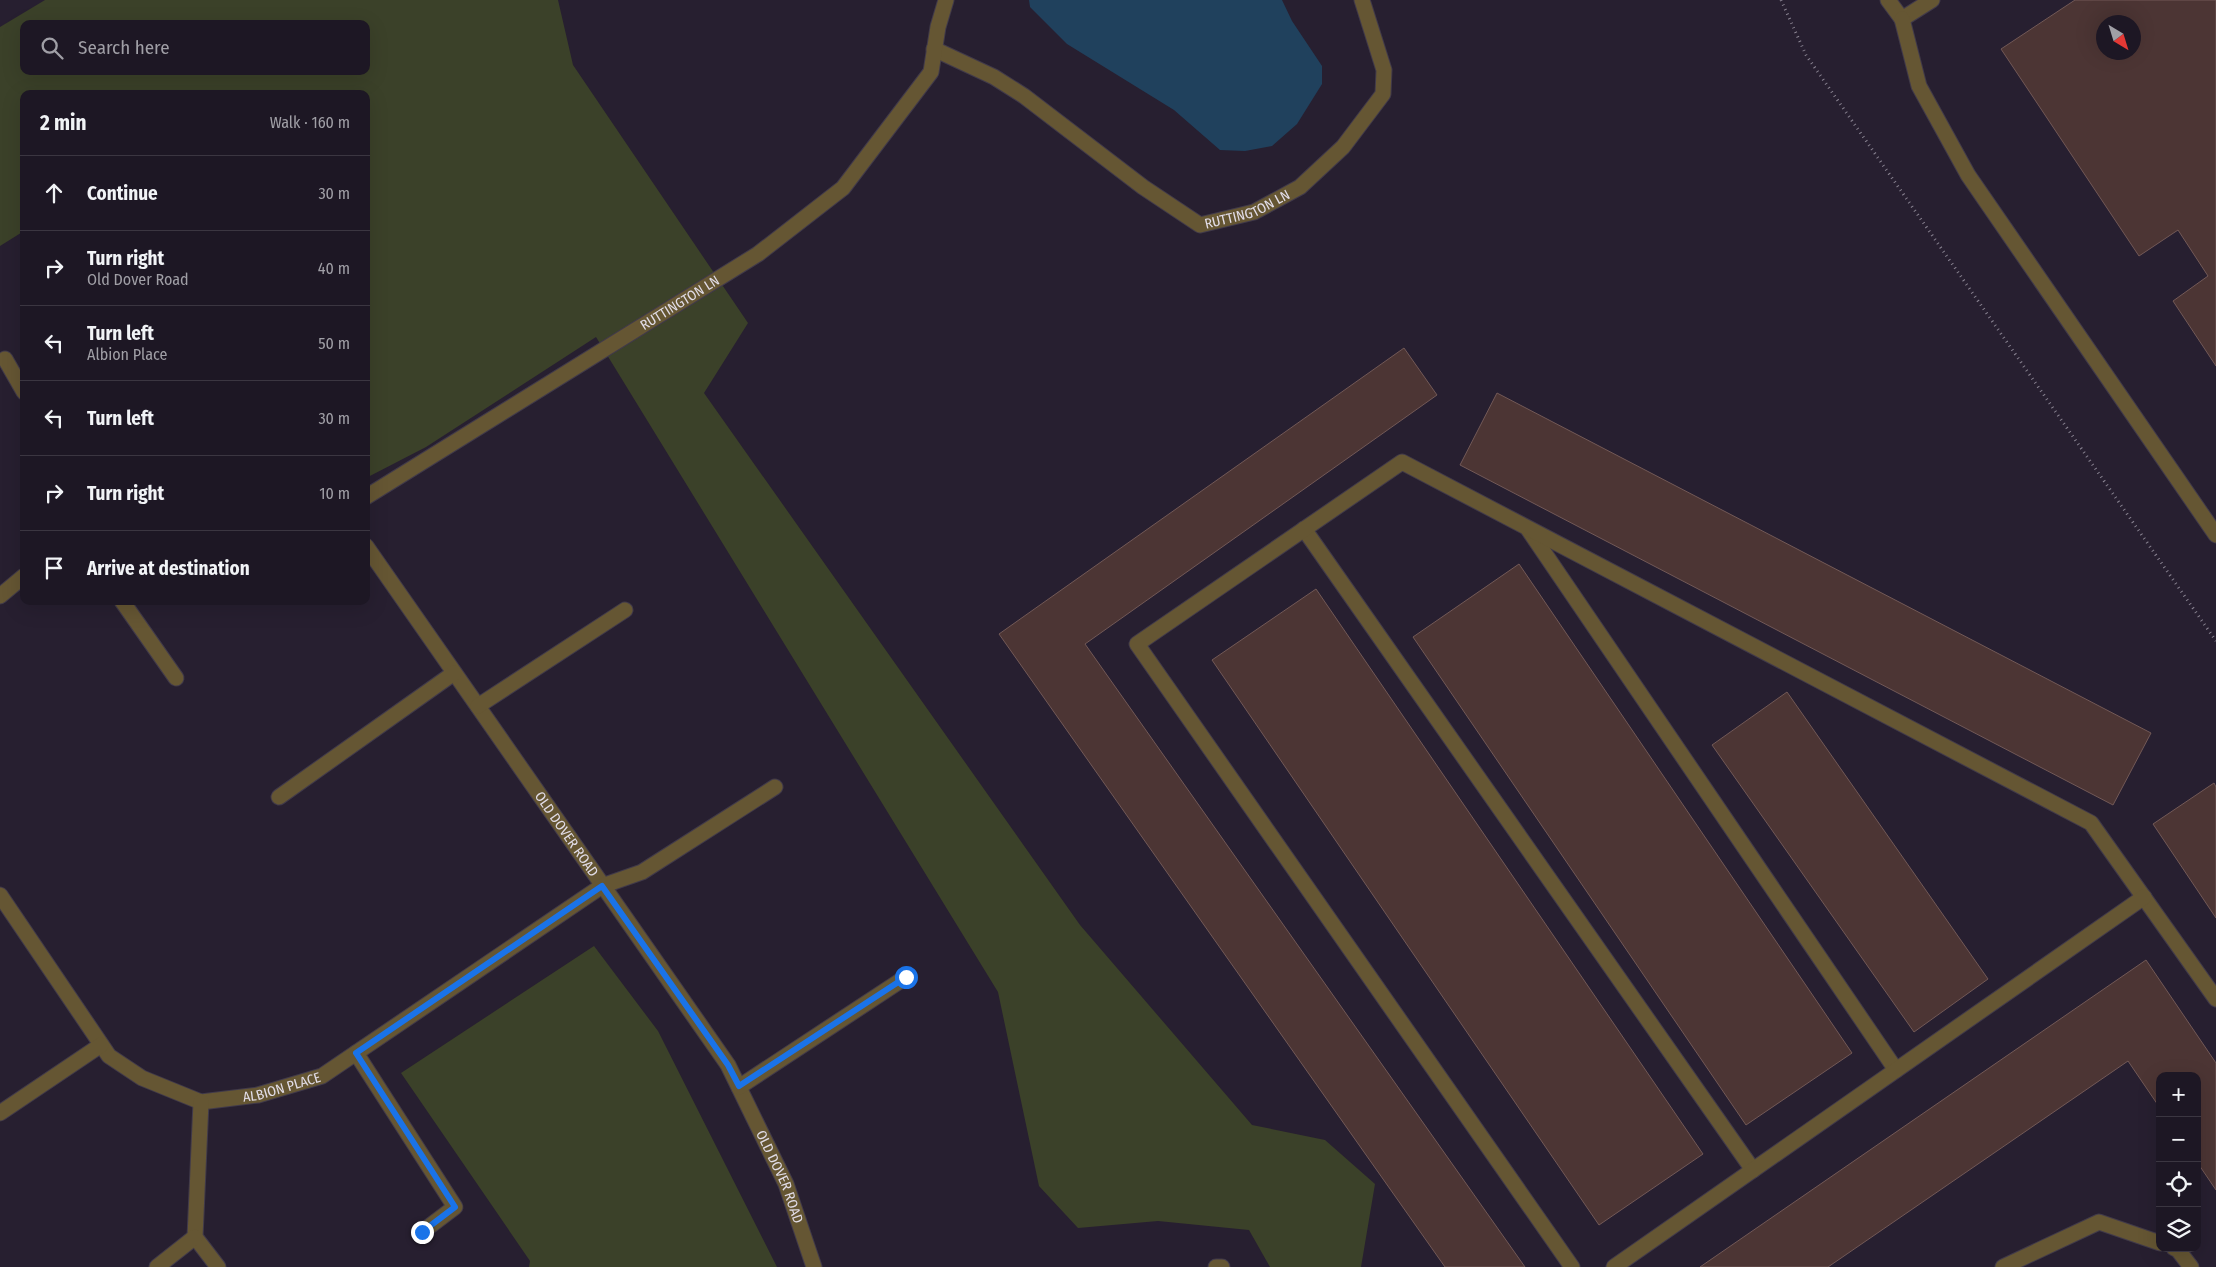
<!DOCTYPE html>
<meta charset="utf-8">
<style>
:root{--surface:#1d1724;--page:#2a2431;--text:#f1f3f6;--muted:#a09fa6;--line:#3b3641}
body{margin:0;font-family:"Fira Sans Condensed",sans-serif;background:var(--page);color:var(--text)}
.controls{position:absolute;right:15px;bottom:15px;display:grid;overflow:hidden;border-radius:10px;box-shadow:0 5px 20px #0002}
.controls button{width:45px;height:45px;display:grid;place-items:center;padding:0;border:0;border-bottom:1px solid var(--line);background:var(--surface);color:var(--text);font:25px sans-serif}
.compass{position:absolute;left:2096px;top:15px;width:45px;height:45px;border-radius:50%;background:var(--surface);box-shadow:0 5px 20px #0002;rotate:142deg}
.stop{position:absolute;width:15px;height:15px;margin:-11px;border:4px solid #1a73e8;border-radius:50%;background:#fff}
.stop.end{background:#1a73e8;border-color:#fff;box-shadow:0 1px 5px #0008}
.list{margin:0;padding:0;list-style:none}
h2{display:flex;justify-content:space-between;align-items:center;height:65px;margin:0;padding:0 20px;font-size:21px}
h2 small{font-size:16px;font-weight:400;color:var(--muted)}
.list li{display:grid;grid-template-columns:32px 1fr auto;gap:15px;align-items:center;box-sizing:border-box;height:75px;padding:0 20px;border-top:1px solid var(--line)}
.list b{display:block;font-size:19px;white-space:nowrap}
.list p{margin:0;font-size:16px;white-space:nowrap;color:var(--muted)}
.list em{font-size:16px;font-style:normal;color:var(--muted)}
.icon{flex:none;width:28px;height:28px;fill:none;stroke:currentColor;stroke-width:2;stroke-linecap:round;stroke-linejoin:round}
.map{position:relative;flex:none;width:2216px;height:1267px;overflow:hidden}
.search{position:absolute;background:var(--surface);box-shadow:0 5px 20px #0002;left:20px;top:20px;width:350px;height:55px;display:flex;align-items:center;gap:12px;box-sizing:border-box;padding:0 18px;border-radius:10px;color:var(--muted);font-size:19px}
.panel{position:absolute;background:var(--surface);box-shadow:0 5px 20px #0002;left:20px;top:90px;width:350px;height:515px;border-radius:10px}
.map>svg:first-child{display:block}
.green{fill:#3b4129;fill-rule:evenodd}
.water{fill:#20415d}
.building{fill:#4c3534;stroke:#725957;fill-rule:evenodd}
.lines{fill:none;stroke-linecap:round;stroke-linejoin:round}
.minor-casing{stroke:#413a4a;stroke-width:17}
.path{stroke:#888290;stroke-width:3;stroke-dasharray:1 4;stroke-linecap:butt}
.minor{stroke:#655633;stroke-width:15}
.route{stroke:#1a73e8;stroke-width:6}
.labels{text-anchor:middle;stroke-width:4;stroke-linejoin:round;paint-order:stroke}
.street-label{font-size:14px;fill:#e2dde8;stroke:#1d1526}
</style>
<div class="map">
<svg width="2216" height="1267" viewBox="0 0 2216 1267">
<rect width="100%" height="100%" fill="#271f30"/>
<g class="green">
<path d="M 45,0 L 558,0 L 573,65 L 748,323 L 704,393 L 1080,925 L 1252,1125 L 1325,1140 L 1375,1184 L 1361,1267 L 1270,1267 L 1249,1230 L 1158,1221 L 1078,1228 L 1039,1186 L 998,992 L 596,337 L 426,447 L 366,478 L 366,94 L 24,94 L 24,231 L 0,246 L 0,27 ZM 24,24 L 366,24 L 366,71 L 24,71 Z"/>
<path d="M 594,946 L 658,1031 L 777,1267 L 529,1267 L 530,1261 L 401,1073 Z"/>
</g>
<path class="water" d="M 1029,0 L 1282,0 L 1292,21 L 1322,66 L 1322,84 L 1297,124 L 1272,146 L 1245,151 L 1220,150 L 1174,110 L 1067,44 L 1030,7 Z"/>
<g class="building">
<path d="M 2075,0 L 2216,0 L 2216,366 L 2173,301 L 2208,276 L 2178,230 L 2139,256 L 2001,49 ZM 2104,22 L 2134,22 L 2134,52 L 2104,52 Z"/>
<path d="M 1404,348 L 1437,395 L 1085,644 L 1525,1267 L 1445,1267 L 999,634 Z"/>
<path d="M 1497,393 L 2151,733 L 2113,805 L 1460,465 Z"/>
<path d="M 1519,564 L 1852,1053 L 1746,1125 L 1413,637 Z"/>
<path d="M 1316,589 L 1703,1154 L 1599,1225 L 1212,660 Z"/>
<path d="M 1787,692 L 1988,979 L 1914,1032 L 1712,745 Z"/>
<path d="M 2214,783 L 2216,787 L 2216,918 L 2153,824 Z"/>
<path d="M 2146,960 L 2216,1063 L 2216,1190 L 2197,1162 L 2197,1076 L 2160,1076 L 2160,1108 L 2128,1061 L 1828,1267 L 1700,1267 Z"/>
</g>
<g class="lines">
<g class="minor-casing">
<g id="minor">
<path d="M 1888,0 L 1902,19 L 1932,0"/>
<path d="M 1902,19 L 1919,86 L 1968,175 L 2216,535"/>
<path id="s1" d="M 934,49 L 994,77 L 1024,96 L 1143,187 L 1200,225 L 1254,212 L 1300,187 L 1343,147 L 1383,94 L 1384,70 L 1362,0"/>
<path d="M 5,359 L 24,392"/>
<path id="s2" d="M 366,497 L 758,254 L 843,188 L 931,72 L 938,27 L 946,0"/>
<path d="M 1304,529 L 1753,1170"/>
<path d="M 1528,529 L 1896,1070"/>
<path id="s3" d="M 366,546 L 728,1065 L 786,1184 L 814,1267"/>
<path d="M 0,596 L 24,576"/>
<path d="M 122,601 L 176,678"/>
<path d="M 478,706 L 625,610"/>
<path d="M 279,797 L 454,673"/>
<path id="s4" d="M 0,895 L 109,1056 L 142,1078 L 201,1102 L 258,1095 L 322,1076 L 602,886 L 642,872 L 775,787"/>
<path d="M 356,1053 L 455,1207 L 422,1232"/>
<path d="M 739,1087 L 906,977"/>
<path d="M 201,1102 L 195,1237 L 218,1267"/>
<path d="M 0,1113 L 101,1045"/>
<path d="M 2174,1248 L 2178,1250 L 2191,1267"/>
<path d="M 157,1267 L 195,1237"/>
<path d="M 1216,1267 L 1222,1267"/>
<path d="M 1572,1267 L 1137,644 L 1402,462 L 2091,823 L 2216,999"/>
<path d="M 1614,1267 L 2144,897"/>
<path d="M 2003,1267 L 2099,1222 L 2160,1243"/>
</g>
</g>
<path class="path" d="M 1781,0 L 1806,55 L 2216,641"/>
<use href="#minor" class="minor"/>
</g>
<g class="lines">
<path class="route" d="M 422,1232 L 455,1207 L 356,1053 L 602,886 L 728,1065 L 739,1086 L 906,977"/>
</g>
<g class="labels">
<g class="street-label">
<text dy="5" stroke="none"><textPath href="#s1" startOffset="370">RUTTINGTON LN</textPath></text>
<text dy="5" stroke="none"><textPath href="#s2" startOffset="369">RUTTINGTON LN</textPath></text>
<text dy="5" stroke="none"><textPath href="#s3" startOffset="351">OLD DOVER ROAD</textPath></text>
<text dy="5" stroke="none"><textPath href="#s4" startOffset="380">ALBION PLACE</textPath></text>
<text dy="5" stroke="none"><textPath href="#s3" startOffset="756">OLD DOVER ROAD</textPath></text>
</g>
</g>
</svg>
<div class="controls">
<button>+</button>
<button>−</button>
<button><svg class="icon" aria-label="locate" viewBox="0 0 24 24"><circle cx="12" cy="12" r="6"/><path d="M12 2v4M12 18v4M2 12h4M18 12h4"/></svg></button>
<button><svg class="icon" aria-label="layers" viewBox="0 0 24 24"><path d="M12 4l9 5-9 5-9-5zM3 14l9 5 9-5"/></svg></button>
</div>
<svg class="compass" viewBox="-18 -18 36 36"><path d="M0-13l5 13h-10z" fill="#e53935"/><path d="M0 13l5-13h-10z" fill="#a09fa6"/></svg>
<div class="stop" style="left:906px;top:977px"></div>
<div class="stop end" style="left:422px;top:1232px"></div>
<div class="search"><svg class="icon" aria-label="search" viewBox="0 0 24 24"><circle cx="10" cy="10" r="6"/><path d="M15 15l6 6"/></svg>Search here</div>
<section class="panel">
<h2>2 min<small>Walk · 160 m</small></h2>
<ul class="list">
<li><svg class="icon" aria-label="ahead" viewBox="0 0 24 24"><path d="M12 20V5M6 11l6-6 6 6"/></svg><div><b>Continue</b></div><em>30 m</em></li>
<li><svg class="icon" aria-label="right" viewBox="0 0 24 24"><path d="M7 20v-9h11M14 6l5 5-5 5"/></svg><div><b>Turn right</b><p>Old Dover Road</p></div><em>40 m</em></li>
<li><svg class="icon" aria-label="left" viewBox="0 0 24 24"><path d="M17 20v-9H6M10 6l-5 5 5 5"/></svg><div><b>Turn left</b><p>Albion Place</p></div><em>50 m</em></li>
<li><svg class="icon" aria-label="left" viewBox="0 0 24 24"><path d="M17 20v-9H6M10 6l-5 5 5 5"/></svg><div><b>Turn left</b></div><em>30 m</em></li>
<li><svg class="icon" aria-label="right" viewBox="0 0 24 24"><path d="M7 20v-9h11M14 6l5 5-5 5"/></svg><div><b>Turn right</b></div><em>10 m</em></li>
<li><svg class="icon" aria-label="arrive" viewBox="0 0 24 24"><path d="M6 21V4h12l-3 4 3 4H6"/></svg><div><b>Arrive at destination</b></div></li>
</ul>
</section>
</div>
